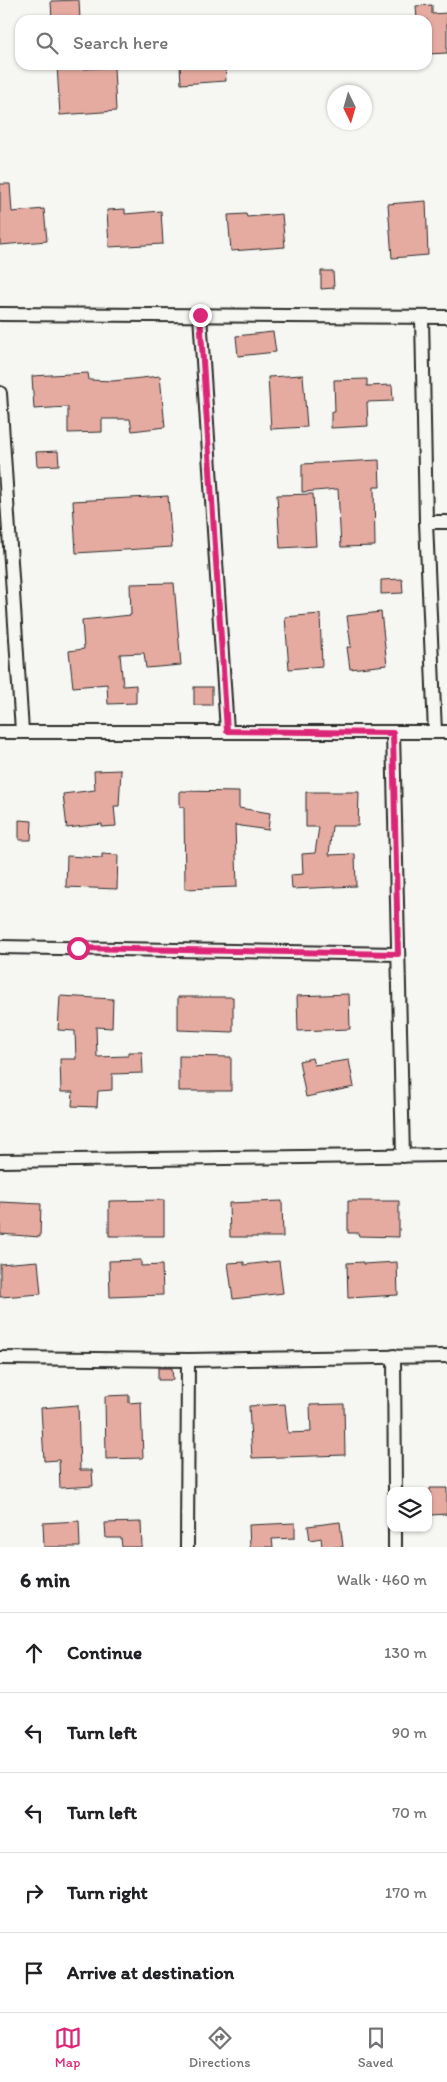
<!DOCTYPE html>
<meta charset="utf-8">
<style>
:root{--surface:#fff;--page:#f6f6f6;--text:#202124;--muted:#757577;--line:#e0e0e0;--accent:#db2777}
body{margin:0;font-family:Itim,sans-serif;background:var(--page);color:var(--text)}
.controls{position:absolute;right:15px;bottom:15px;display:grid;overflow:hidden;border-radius:10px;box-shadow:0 1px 4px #0004}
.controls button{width:45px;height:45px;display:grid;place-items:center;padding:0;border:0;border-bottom:1px solid var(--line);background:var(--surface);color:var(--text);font:25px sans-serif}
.compass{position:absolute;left:327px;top:85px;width:45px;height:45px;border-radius:50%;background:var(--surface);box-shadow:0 1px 4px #0004;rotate:175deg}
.stop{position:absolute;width:15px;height:15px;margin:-11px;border:4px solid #db2777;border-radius:50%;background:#fff}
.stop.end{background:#db2777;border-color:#fff;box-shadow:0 1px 5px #0008}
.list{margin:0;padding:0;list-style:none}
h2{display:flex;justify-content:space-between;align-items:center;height:65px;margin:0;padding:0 20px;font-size:21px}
h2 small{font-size:16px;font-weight:400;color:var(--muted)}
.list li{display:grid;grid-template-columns:32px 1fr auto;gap:15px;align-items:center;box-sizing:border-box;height:80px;padding:0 20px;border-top:1px solid var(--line)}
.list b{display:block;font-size:19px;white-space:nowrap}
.list em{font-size:16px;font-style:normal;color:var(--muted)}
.icon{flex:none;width:28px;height:28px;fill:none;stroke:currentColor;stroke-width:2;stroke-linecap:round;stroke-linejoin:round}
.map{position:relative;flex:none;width:447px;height:1547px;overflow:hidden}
.search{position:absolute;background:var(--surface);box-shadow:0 1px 4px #0004;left:15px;right:15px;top:15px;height:55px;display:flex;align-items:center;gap:12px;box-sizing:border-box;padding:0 18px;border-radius:15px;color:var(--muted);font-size:19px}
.sheet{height:465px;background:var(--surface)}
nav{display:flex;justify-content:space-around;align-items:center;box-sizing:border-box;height:70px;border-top:1px solid var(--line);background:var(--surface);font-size:14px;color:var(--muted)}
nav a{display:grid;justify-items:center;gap:2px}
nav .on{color:var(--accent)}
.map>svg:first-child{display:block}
.building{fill:#e5aba1;stroke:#2b2b2b}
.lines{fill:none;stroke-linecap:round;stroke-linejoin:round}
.minor-casing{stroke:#2b2b2b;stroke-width:16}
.minor{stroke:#f6f6f2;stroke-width:12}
.route{stroke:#db2777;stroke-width:6}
</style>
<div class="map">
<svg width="447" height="1547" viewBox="0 0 447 1547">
<rect width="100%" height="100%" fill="#f6f6f2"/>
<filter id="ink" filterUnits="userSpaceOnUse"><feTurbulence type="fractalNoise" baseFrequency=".02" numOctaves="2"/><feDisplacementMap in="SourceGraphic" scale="10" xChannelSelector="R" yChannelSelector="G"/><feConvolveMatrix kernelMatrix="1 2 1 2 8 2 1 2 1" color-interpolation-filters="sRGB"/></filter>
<g filter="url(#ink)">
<g class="building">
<path d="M 79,0 L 80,20 L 52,20 L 51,1 Z"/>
<path d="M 432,5 L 432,14 L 447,13 L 447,53 L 427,54 L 427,20 L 417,20 L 416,6 Z"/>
<path d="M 57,65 L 83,65 L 83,69 L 114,67 L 116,111 L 60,115 Z"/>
<path d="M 180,65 L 225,65 L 226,81 L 181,84 Z"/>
<path d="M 0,184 L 10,184 L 12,212 L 44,209 L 47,241 L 0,245 Z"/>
<path d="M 426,201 L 428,255 L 392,258 L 388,204 Z"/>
<path d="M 125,209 L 125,214 L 161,211 L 163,244 L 109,247 L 107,210 Z"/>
<path d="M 246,214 L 247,217 L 282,214 L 285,247 L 231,251 L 228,215 Z"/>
<path d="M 321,271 L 333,271 L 334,288 L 321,289 Z"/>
<path d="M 273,332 L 276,352 L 238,356 L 236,336 Z"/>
<path d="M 88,373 L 89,380 L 113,381 L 160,376 L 165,427 L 132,431 L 130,419 L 102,419 L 102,432 L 68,433 L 68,407 L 34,409 L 32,376 Z"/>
<path d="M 303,375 L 307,427 L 271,429 L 268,377 Z"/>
<path d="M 367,379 L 367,386 L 392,385 L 393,401 L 367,402 L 368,426 L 331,428 L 331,412 L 335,412 L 334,380 Z"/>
<path d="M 58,451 L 59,465 L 37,466 L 36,452 Z"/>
<path d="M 379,460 L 380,487 L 374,487 L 375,546 L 341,547 L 338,489 L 302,492 L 302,464 Z"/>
<path d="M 313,494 L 316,546 L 280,548 L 277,495 Z"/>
<path d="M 168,496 L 172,547 L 76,553 L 73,501 Z"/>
<path d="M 402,579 L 403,593 L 381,594 L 381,580 Z"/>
<path d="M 174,583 L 181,665 L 146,668 L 144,653 L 120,654 L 123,686 L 136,685 L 136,703 L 108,704 L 107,684 L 73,687 L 69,651 L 84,649 L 82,620 L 131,615 L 130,584 Z"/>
<path d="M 381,612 L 387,665 L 350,669 L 347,647 L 351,647 L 347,616 Z"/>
<path d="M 320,614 L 322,666 L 289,669 L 285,617 Z"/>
<rect x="194" y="687" width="18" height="18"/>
<path d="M 121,770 L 119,806 L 114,806 L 116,826 L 102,827 L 102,824 L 67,828 L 63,794 L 95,790 L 94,771 Z"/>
<path d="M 180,791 L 239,792 L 239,808 L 270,813 L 268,830 L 235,825 L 237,887 L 185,889 L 184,807 L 180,807 Z"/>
<path d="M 306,792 L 359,792 L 358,826 L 332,826 L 329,855 L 355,854 L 356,886 L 292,889 L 291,875 L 303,874 L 302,854 L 315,853 L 319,827 L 306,827 Z"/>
<path d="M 19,820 L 32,821 L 31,840 L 19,840 Z"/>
<path d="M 102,854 L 118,855 L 117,889 L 66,887 L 67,856 L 102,858 Z"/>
<path d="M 349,994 L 350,1029 L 298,1031 L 297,996 Z"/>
<path d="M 60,996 L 113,999 L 112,1028 L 96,1027 L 97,1057 L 128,1056 L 128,1052 L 142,1052 L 143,1073 L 112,1074 L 112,1090 L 98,1091 L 97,1107 L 72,1106 L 73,1092 L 61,1092 L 60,1059 L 76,1059 L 75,1031 L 58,1030 Z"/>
<path d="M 178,997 L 233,997 L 233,1032 L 178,1030 Z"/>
<path d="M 179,1056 L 231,1057 L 231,1091 L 179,1091 Z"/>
<path d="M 312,1058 L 314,1065 L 349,1060 L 354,1087 L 306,1097 L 299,1061 Z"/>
<path d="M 164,1200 L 164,1236 L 109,1236 L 109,1201 Z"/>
<path d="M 282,1201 L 283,1237 L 230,1237 L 229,1203 Z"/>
<path d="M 348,1201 L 399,1201 L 399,1237 L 359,1236 L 358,1233 L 348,1233 Z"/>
<path d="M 0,1202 L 41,1204 L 40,1237 L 0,1234 Z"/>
<path d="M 141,1260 L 141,1266 L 162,1265 L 163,1295 L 110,1297 L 109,1261 Z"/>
<path d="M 38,1261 L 41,1294 L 0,1297 L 0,1264 Z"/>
<path d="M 279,1261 L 283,1293 L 233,1299 L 228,1263 L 244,1262 L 244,1265 Z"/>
<path d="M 363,1262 L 363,1264 L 397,1262 L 398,1295 L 348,1298 L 347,1263 Z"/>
<path d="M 158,1368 L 172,1368 L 173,1380 L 158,1380 Z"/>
<path d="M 129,1395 L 129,1403 L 141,1402 L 143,1458 L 106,1459 L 105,1396 Z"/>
<path d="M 285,1404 L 288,1433 L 311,1432 L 310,1405 L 344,1404 L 345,1455 L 252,1458 L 249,1406 Z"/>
<path d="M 78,1405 L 80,1470 L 92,1470 L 93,1486 L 60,1488 L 59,1460 L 44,1461 L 41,1408 Z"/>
<path d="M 430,1488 L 447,1488 L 447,1514 L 431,1515 Z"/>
<path d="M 79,1521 L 80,1547 L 44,1547 L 43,1523 Z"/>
<path d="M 141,1522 L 142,1547 L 122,1547 L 121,1538 L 106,1538 L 105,1523 Z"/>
<path d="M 340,1522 L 343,1547 L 322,1547 L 321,1538 L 310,1540 L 308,1526 Z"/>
<path d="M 295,1523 L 295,1538 L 272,1539 L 273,1547 L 250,1547 L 249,1525 Z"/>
</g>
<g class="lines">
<g class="minor-casing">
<g id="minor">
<path d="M 0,314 L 447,317"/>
<path d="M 200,315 L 227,731"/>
<path d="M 422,317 L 426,522 L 435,732"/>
<path d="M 0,393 L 22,731"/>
<path d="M 426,522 L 447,522"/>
<path d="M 0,732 L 447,732"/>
<path d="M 393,733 L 403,1156"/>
<path d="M 0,947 L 398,954"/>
<path d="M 0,1161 L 447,1155"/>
<path d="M 394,1356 L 395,1491"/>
<path d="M 0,1358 L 188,1360 L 447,1356"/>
<path d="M 395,1528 L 395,1547"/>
<path d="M 187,1547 L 188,1360"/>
</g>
</g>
<use href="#minor" class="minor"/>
</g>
</g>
<g class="lines" filter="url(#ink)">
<path class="route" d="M 78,948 L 398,954 L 393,733 L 227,731 L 200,315"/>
</g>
</svg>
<div class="controls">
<button><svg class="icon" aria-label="layers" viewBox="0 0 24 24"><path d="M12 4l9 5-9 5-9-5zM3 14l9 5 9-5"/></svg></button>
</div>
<svg class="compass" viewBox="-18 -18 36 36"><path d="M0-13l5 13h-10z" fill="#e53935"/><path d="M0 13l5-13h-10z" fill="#757577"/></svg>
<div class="stop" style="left:78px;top:948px"></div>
<div class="stop end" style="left:200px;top:315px"></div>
<div class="search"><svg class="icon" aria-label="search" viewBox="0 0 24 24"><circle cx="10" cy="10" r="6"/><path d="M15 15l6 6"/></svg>Search here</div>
</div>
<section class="sheet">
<h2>6 min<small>Walk · 460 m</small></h2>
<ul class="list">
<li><svg class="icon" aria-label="ahead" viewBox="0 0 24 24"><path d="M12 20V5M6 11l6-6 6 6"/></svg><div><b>Continue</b></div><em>130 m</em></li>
<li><svg class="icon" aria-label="left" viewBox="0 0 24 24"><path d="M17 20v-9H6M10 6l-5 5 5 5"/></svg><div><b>Turn left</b></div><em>90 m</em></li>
<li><svg class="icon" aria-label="left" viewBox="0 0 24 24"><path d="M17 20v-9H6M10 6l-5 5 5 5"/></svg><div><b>Turn left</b></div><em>70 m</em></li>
<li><svg class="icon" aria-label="right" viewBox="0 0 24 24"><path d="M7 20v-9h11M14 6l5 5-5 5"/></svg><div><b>Turn right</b></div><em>170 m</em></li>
<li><svg class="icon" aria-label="arrive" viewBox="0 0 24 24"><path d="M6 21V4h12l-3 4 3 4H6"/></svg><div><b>Arrive at destination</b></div></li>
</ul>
</section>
<nav>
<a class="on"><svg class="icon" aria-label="map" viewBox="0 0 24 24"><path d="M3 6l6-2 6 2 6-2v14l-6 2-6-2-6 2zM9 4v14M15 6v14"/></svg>Map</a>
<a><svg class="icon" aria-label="directions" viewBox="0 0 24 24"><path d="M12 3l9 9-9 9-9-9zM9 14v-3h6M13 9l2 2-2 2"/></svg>Directions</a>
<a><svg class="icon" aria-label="saved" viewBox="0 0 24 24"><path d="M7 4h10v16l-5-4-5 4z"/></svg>Saved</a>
</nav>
